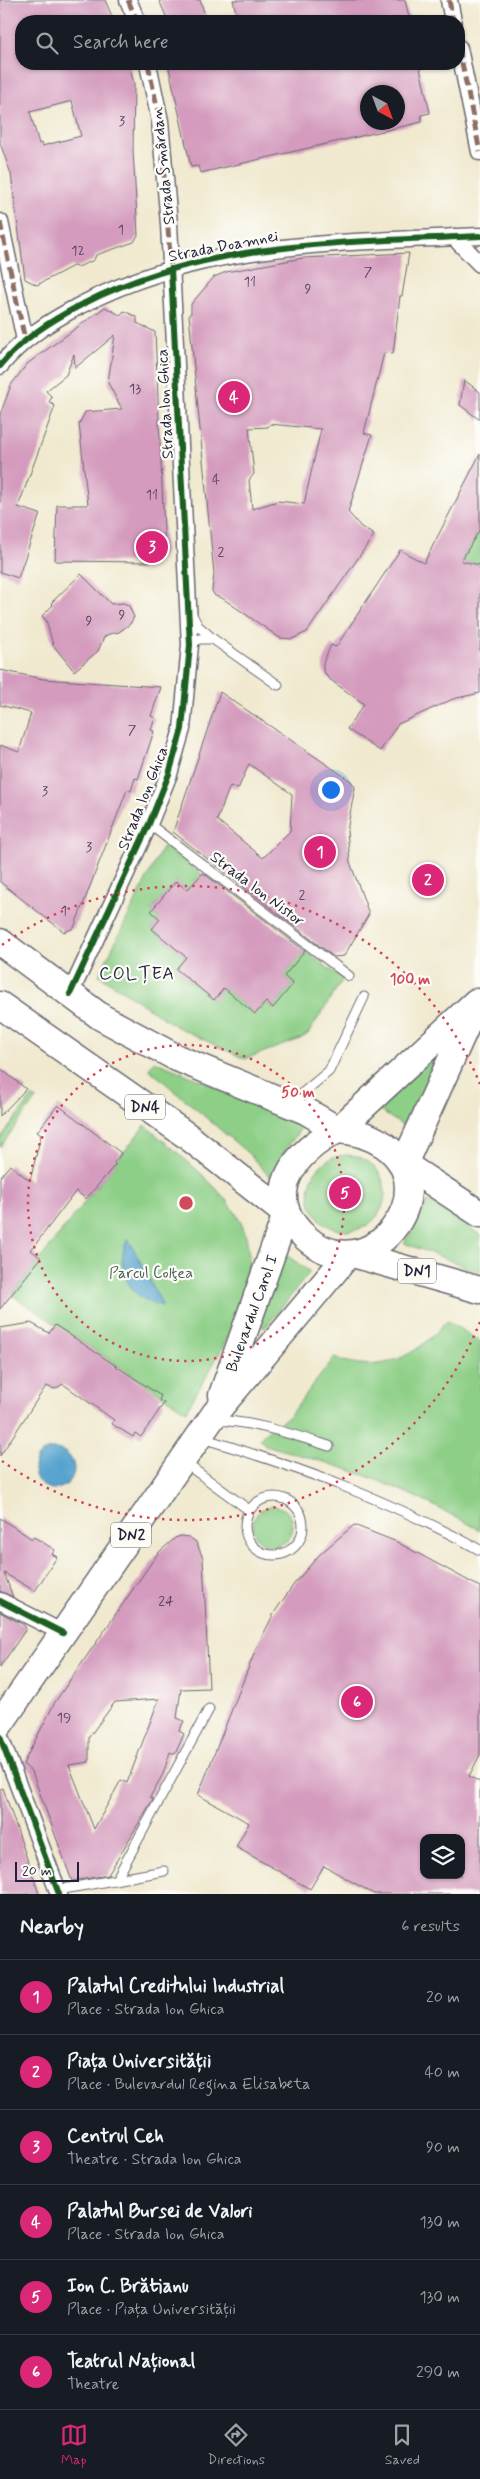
<!DOCTYPE html>
<meta charset="utf-8">
<style>
:root{--surface:#171b24;--page:#242831;--text:#f1f3f6;--muted:#9ea1a6;--line:#363941;--accent:#db2777}
body{margin:0;font-family:Mynerve,sans-serif;background:var(--page);color:var(--text)}
.controls{position:absolute;right:15px;bottom:15px;display:grid;overflow:hidden;border-radius:10px;box-shadow:0 1px 4px #0004}
.controls button{width:45px;height:45px;display:grid;place-items:center;padding:0;border:0;border-bottom:1px solid var(--line);background:var(--surface);color:var(--text);font:25px sans-serif}
.compass{position:absolute;left:360px;top:85px;width:45px;height:45px;border-radius:50%;background:var(--surface);box-shadow:0 1px 4px #0004;rotate:139deg}
.scale{position:absolute;left:15px;bottom:12px;width:64px;box-sizing:border-box;padding-left:5px;border:2px solid #22223b;border-top:0;font-size:14px;line-height:18px;white-space:nowrap;color:#22223b;-webkit-text-stroke:4px #fdfcf7;paint-order:stroke}
.you{position:absolute;left:330px;top:789px;width:18px;height:18px;margin:-12px;border:4px solid #fff;border-radius:50%;background:#1a73e8;box-shadow:0 0 0 8px #1a73e833}
.badge{display:grid;place-items:center;width:32px;height:32px;border-radius:50%;background:var(--accent);color:#fff;font-size:16px;font-weight:700}
.pin{position:absolute;translate:-50% -50%;border:2px solid #fff;box-shadow:0 1px 5px #0006}
.list{margin:0;padding:0;list-style:none}
h2{display:flex;justify-content:space-between;align-items:center;height:65px;margin:0;padding:0 20px;font-size:21px}
h2 small{font-size:16px;font-weight:400;color:var(--muted)}
.list li{display:grid;grid-template-columns:32px 1fr auto;gap:15px;align-items:center;box-sizing:border-box;height:75px;padding:0 20px;border-top:1px solid var(--line)}
.list b{display:block;font-size:19px;white-space:nowrap}
.list p{margin:0;font-size:16px;white-space:nowrap;color:var(--muted)}
.list em{font-size:16px;font-style:normal;color:var(--muted)}
.icon{flex:none;width:28px;height:28px;fill:none;stroke:currentColor;stroke-width:2;stroke-linecap:round;stroke-linejoin:round}
.map{position:relative;flex:none;width:480px;height:1894px;overflow:hidden}
.search{position:absolute;background:var(--surface);box-shadow:0 1px 4px #0004;left:15px;right:15px;top:15px;height:55px;display:flex;align-items:center;gap:12px;box-sizing:border-box;padding:0 18px;border-radius:20px;color:var(--muted);font-size:19px}
.sheet{height:515px;background:var(--surface)}
nav{display:flex;justify-content:space-around;align-items:center;box-sizing:border-box;height:70px;border-top:1px solid var(--line);background:var(--surface);font-size:14px;color:var(--muted)}
nav a{display:grid;justify-items:center;gap:2px}
nav .on{color:var(--accent)}
.map>svg:first-child{display:block}
.green{fill:#8dcf87;stroke:#587861}
.water{fill:#53a2cd;stroke:#3a6284}
.building{fill:#d49bbe;fill-rule:evenodd}
.lines{fill:none;stroke-linecap:round;stroke-linejoin:round}
.lane-casing{stroke:#6a686f;stroke-width:11}
.street-casing{stroke:#6a686f;stroke-width:19}
.primary-casing{stroke:#6a686f;stroke-width:29}
.lane{stroke:#fff;stroke-width:9}
.street{stroke:#fff;stroke-width:16}
.primary{stroke:#fff;stroke-width:26}
.quiet{stroke:#8d6e63;stroke-width:5;stroke-dasharray:10 5;stroke-linecap:butt}
.cycleway-casing{stroke:#fdfcf7;stroke-width:9}
.cycleway{stroke:#1b5e20;stroke-width:6}
.ring{fill:none;stroke:#d1495b;stroke-width:2.5;stroke-dasharray:2.5 5}
.labels{text-anchor:middle;stroke-width:4.5;stroke-linejoin:round;paint-order:stroke}
.number-label{font-size:14px;fill:#4e405c}
.shield{fill:#fdfcf7;stroke:#646373;stroke-width:1}
.shield-label{font-size:15px;font-weight:bold;fill:#22223b}
.street-label{font-size:16px;fill:#22223b;stroke:#fdfcf7}
.park-label{font-size:16px;fill:#475f56;stroke:#fdfcf7}
.neighbourhood-label{font-size:18px;letter-spacing:1px;fill:#22223b;stroke:#fdfcf7}
.centre{fill:#d1495b;stroke:#fdfcf7;stroke-width:2.5}
.ring-label{font-size:15px;text-anchor:middle;font-weight:bold;fill:#d1495b;stroke:#fdfcf7;stroke-width:4.5;stroke-linejoin:round;paint-order:stroke}
</style>
<div class="map">
<svg width="480" height="1894" viewBox="0 0 480 1894">
<rect width="100%" height="100%" fill="#fdfcf7"/>
<filter id="ink" filterUnits="userSpaceOnUse"><feTurbulence type="fractalNoise" baseFrequency=".02" numOctaves="2"/><feDisplacementMap in="SourceGraphic" scale="10" xChannelSelector="R" yChannelSelector="G"/><feConvolveMatrix kernelMatrix="1 2 1 2 8 2 1 2 1" color-interpolation-filters="sRGB"/></filter>
<filter id="wash" filterUnits="userSpaceOnUse"><feTurbulence type="fractalNoise" baseFrequency=".0096" numOctaves="4" result="noise"/><feDisplacementMap in="SourceGraphic" scale="20" xChannelSelector="R" yChannelSelector="G"/><feGaussianBlur stdDeviation="1.12" result="paint"/><feColorMatrix in="noise" values="0 0 0 0 0 0 0 0 0 0 0 0 0 0 0 0 0 1.4 0 .05"/><feComposite in="paint" operator="in"/></filter>
<g filter="url(#wash)">
<rect width="100%" height="100%" fill="#f0e9cf"/>
<g class="green">
<path d="M 480,529 L 480,565 L 461,561 Z"/>
<path d="M 163,846 L 232,896 L 227,902 L 198,878 L 187,890 L 176,881 L 151,911 L 160,919 L 152,929 L 186,957 L 176,969 L 213,1000 L 224,988 L 255,1014 L 266,1002 L 273,1008 L 293,984 L 284,976 L 305,951 L 343,979 L 308,1034 L 300,1039 L 245,1059 L 177,1027 L 99,975 Z"/>
<path d="M 434,1056 L 441,1061 L 410,1130 L 377,1109 Z"/>
<path d="M 154,1061 L 284,1115 L 306,1121 L 286,1149 L 271,1178 L 250,1155 L 149,1069 Z"/>
<path d="M 33,1096 L 36,1099 L 0,1147 L 0,1139 Z"/>
<path d="M 145,1125 C 175,1152 212,1178 235,1212 C 276,1276 217,1356 186,1411 L 12,1295 Z"/>
<circle cx="347" cy="1193" r="38"/>
<path d="M 428,1201 L 480,1235 L 480,1272 L 404,1243 L 419,1220 Z"/>
<path d="M 282,1252 L 310,1272 L 265,1328 L 258,1323 Z"/>
<path d="M 447,1321 L 480,1341 L 480,1530 C 438,1507 392,1484 346,1469 C 319,1460 292,1453 265,1445 L 260,1440 L 264,1434 L 289,1416 L 334,1358 C 382,1375 414,1358 447,1321 Z"/>
<circle cx="273" cy="1526" r="20"/>
</g>
<g class="water">
<path d="M 128,1238 L 163,1306 C 129,1300 113,1268 128,1238 Z"/>
<circle cx="54" cy="1469" r="20"/>
</g>
<g id="blocks">
<g class="building">
<path d="M 0,0 L 105,0 L 114,21 L 21,21 L 21,64 L 129,64 L 134,84 L 133,151 L 138,235 L 134,242 L 96,255 L 94,260 L 78,267 L 73,266 L 37,285 L 25,279 L 11,174 L 0,143 ZM 72,101 L 81,136 L 42,146 L 41,143 L 39,144 L 30,112 Z"/>
<path d="M 159,0 L 200,0 L 207,21 L 168,21 Z"/>
<path d="M 233,0 L 405,0 L 410,21 L 238,21 Z"/>
<path d="M 168,64 L 419,64 L 430,113 L 421,115 L 422,122 L 200,173 L 198,166 L 191,167 ZM 368,92 L 398,92 L 398,122 L 368,122 Z"/>
<path d="M 409,253 L 402,296 L 400,296 L 393,354 L 384,353 L 364,433 L 372,435 L 348,512 L 361,527 L 374,535 L 307,632 L 292,639 L 280,638 L 222,598 L 215,596 L 212,591 L 214,574 L 189,315 L 191,313 L 191,304 L 214,277 L 226,272 L 303,258 ZM 270,424 L 321,429 L 304,504 L 278,501 L 252,509 L 249,480 L 254,474 L 249,428 L 268,427 Z"/>
<path d="M 105,307 L 120,315 L 124,311 L 137,317 L 137,323 L 155,332 L 165,552 L 162,557 L 151,562 L 55,561 L 57,505 L 88,505 L 79,424 L 85,412 L 122,409 L 108,383 L 115,335 L 75,368 L 74,354 L 66,375 L 46,391 L 52,397 L 49,402 L 55,406 L 18,507 L 40,514 L 18,578 L 0,572 L 0,415 L 11,385 L 27,364 Z"/>
<path d="M 464,380 L 480,392 L 480,420 L 460,405 Z"/>
<path d="M 480,454 L 480,529 L 461,561 L 480,565 L 480,693 L 453,699 L 398,724 L 380,751 L 347,729 L 364,704 L 328,678 L 323,670 L 323,663 L 331,645 L 336,647 L 400,550 L 424,563 Z"/>
<path d="M 81,574 L 111,604 L 124,603 L 129,606 L 134,617 L 130,624 L 119,632 L 109,634 L 104,637 L 98,651 L 74,671 L 53,645 L 46,620 L 42,616 L 53,605 L 51,603 Z"/>
<path d="M 0,670 L 43,679 L 161,687 L 151,716 L 155,718 L 151,730 L 154,731 L 138,779 L 135,778 L 131,791 L 127,790 L 74,928 L 64,932 L 0,882 L 0,745 L 19,752 L 31,713 L 0,705 Z"/>
<path d="M 220,692 L 351,781 L 355,787 L 347,831 L 350,862 L 369,914 L 344,956 L 334,957 L 173,832 ZM 249,764 L 292,794 L 290,831 L 263,858 L 217,820 L 230,786 L 238,789 Z"/>
<path d="M 203,873 L 305,951 L 284,976 L 293,984 L 273,1008 L 266,1002 L 255,1014 L 224,988 L 214,1000 L 176,969 L 186,957 L 152,929 L 160,919 L 151,911 L 176,881 L 187,890 Z"/>
<path d="M 0,1068 L 26,1089 L 0,1116 Z"/>
<path d="M 58,1105 L 121,1153 L 114,1163 L 115,1165 L 86,1199 L 76,1191 L 31,1250 L 41,1258 L 0,1309 L 0,1177 L 10,1165 L 30,1181 L 41,1135 L 37,1132 Z"/>
<path d="M 31,1323 L 49,1333 L 55,1325 L 161,1396 L 159,1400 L 164,1403 L 141,1437 L 135,1433 L 133,1437 L 112,1424 L 114,1420 L 63,1384 L 55,1389 L 46,1386 L 0,1456 L 0,1328 Z"/>
<path d="M 0,1518 L 32,1539 L 34,1537 L 55,1550 L 52,1554 L 57,1557 L 35,1591 L 4,1573 L 13,1597 L 0,1591 Z"/>
<path d="M 354,1525 L 397,1542 L 480,1587 L 480,1755 L 469,1776 L 480,1782 L 480,1894 L 374,1894 L 324,1866 L 310,1889 L 236,1847 L 249,1823 L 198,1795 L 256,1649 L 274,1613 L 294,1584 L 320,1554 ZM 424,1838 L 461,1838 L 461,1875 L 424,1875 Z"/>
<path d="M 181,1536 L 189,1537 L 196,1542 L 203,1558 L 209,1688 L 181,1689 L 177,1718 L 184,1721 L 179,1731 L 184,1734 L 175,1754 L 170,1752 L 163,1774 L 150,1797 L 153,1799 L 108,1875 L 72,1881 L 32,1772 L 23,1764 L 55,1702 L 158,1553 L 175,1538 ZM 159,1699 L 127,1783 L 121,1780 L 94,1829 L 69,1765 L 89,1762 L 89,1737 L 115,1702 Z"/>
<path d="M 0,1612 L 24,1625 L 26,1629 L 0,1667 Z"/>
<path d="M 3,1788 L 39,1894 L 0,1894 L 0,1789 Z"/>
</g>
</g>
</g>
<g filter="url(#ink)">
<use href="#blocks" fill-opacity="0" stroke="#6a686f" stroke-width="1"/>
<g class="lines">
<g class="lane-casing">
<g id="lane">
<path d="M 191,613 L 198,626 L 213,639"/>
<path d="M 190,645 L 199,639 L 213,639 L 278,685"/>
<path d="M 149,824 L 349,976"/>
<path d="M 292,1102 L 329,1071 L 364,997"/>
<path d="M 216,1420 C 255,1422 291,1434 329,1446"/>
<path d="M 202,1438 C 298,1467 392,1501 480,1550"/>
<path d="M 185,1463 L 249,1510"/>
<circle cx="274" cy="1526" r="29"/>
<path d="M 116,1880 L 209,1709"/>
<path d="M 58,1890 L 164,1871"/>
</g>
</g>
<g class="street-casing">
<g id="street">
<path d="M 128,0 L 137,21"/>
<path d="M 449,0 L 453,21"/>
<path d="M 459,48 L 480,152"/>
<path d="M 0,222 L 25,340"/>
<path d="M 454,237 L 480,264"/>
<path d="M 0,366 C 22,339 50,321 81,305 C 205,240 344,243 480,236"/>
<path d="M 70,994 L 149,824 L 169,774 L 182,729 L 190,645 L 169,224 L 160,121 L 148,64"/>
<path d="M 0,1601 L 63,1633"/>
<path d="M 0,1737 L 59,1894"/>
</g>
</g>
<g class="primary-casing">
<g id="primary">
<path d="M 0,942 L 101,1017 L 177,1058 L 306,1111 L 338,1130"/>
<path d="M 0,1005 L 186,1135 L 286,1214"/>
<path d="M 338,1130 C 355,1131 369,1135 384,1145 C 449,1191 368,1294 305,1237 C 260,1196 294,1151 338,1130 Z"/>
<path d="M 338,1130 L 476,1002"/>
<path d="M 404,1164 L 472,1013"/>
<path d="M 404,1164 L 480,1214"/>
<path d="M 353,1254 L 480,1290"/>
<path d="M 222,1395 L 286,1214"/>
<path d="M 0,1724 L 216,1412 L 348,1255"/>
</g>
</g>
<use href="#lane" class="lane"/>
<use href="#street" class="street"/>
<use href="#primary" class="primary"/>
<g class="quiet">
<path d="M 128,0 L 137,21"/>
<path d="M 449,0 L 453,21"/>
<path d="M 459,48 L 480,152"/>
<path d="M 148,64 L 160,121 L 171,269"/>
<path d="M 0,222 L 25,340"/>
</g>
<g class="cycleway-casing">
<g id="cycleway">
<path d="M 0,366 C 22,339 50,321 81,305 C 205,240 344,243 480,236"/>
<path d="M 70,994 L 149,824 L 169,774 L 182,729 L 190,645 L 171,269"/>
<path d="M 0,1601 L 63,1633"/>
<path d="M 0,1737 L 59,1894"/>
</g>
</g>
<use href="#cycleway" class="cycleway"/>
</g>
</g>
<g class="ring">
<circle cx="186" cy="1203" r="158"/>
<path d="M480 1322A317 317 0 0 1 2 1461M2 945A317 317 0 0 1 480 1084"/>
</g>
<g class="labels">
<g class="number-label">
<text x="122" y="125">3</text>
<text x="121" y="234">1</text>
<text x="78" y="255">12</text>
<text x="368" y="276">7</text>
<text x="250" y="286">11</text>
<text x="308" y="293">9</text>
<text x="135" y="393">13</text>
<text x="216" y="484">4</text>
<text x="152" y="499">11</text>
<text x="221" y="556">2</text>
<text x="122" y="619">9</text>
<text x="89" y="625">9</text>
<text x="132" y="734">7</text>
<text x="45" y="795">3</text>
<text x="89" y="851">3</text>
<text x="302" y="899">2</text>
<text x="64" y="915">1</text>
<text x="166" y="1605">24</text>
<text x="64" y="1722">19</text>
</g>
<g class="shield">
<rect x="125" y="1094.5" width="40" height="25" rx="4"/>
<rect x="398" y="1258.5" width="38" height="25" rx="4"/>
<rect x="111" y="1522.5" width="40" height="25" rx="4"/>
</g>
<g class="shield-label">
<text x="145" y="1112">DN4</text>
<text x="417" y="1276">DN1</text>
<text x="131" y="1540">DN2</text>
</g>
<g class="street-label">
<text transform="translate(162 166) rotate(-96)" y="6">Strada Smârdan</text>
<text transform="translate(223 245) rotate(-11)" y="6">Strada Doamnei</text>
<text transform="translate(164 404) rotate(-93)" y="6">Strada Ion Ghica</text>
<text transform="translate(142 798) rotate(-68)" y="6">Strada Ion Ghica</text>
<text transform="translate(258 888) rotate(37)" y="6">Strada Ion Nistor</text>
<text transform="translate(251 1313) rotate(-70)" y="6">Bulevardul Carol I</text>
</g>
<g class="park-label">
<text x="151" y="1278">Parcul Colţea</text>
</g>
<g class="neighbourhood-label">
<text x="137" y="979">COLȚEA</text>
</g>
</g>
<circle cx="186" cy="1203" r="8" class="centre"/>
<g class="ring-label">
<text x="410" y="984">100 m</text>
<text x="298" y="1097">50 m</text>
</g>
</svg>
<div class="controls">
<button><svg class="icon" aria-label="layers" viewBox="0 0 24 24"><path d="M12 4l9 5-9 5-9-5zM3 14l9 5 9-5"/></svg></button>
</div>
<svg class="compass" viewBox="-18 -18 36 36"><path d="M0-13l5 13h-10z" fill="#e53935"/><path d="M0 13l5-13h-10z" fill="#9ea1a6"/></svg>
<div class="scale">20 m</div>
<div class="you"></div>
<div class="pin badge" style="left:320px;top:852px">1</div>
<div class="pin badge" style="left:428px;top:880px">2</div>
<div class="pin badge" style="left:152px;top:547px">3</div>
<div class="pin badge" style="left:234px;top:397px">4</div>
<div class="pin badge" style="left:345px;top:1193px">5</div>
<div class="pin badge" style="left:357px;top:1702px">6</div>
<div class="search"><svg class="icon" aria-label="search" viewBox="0 0 24 24"><circle cx="10" cy="10" r="6"/><path d="M15 15l6 6"/></svg>Search here</div>
</div>
<section class="sheet">
<h2>Nearby<small>6 results</small></h2>
<ul class="list">
<li><span class="badge">1</span><div><b>Palatul Creditului Industrial</b><p>Place · Strada Ion Ghica</p></div><em>20 m</em></li>
<li><span class="badge">2</span><div><b>Piața Universității</b><p>Place · Bulevardul Regina Elisabeta</p></div><em>40 m</em></li>
<li><span class="badge">3</span><div><b>Centrul Ceh</b><p>Theatre · Strada Ion Ghica</p></div><em>90 m</em></li>
<li><span class="badge">4</span><div><b>Palatul Bursei de Valori</b><p>Place · Strada Ion Ghica</p></div><em>130 m</em></li>
<li><span class="badge">5</span><div><b>Ion C. Brătianu</b><p>Place · Piața Universității</p></div><em>130 m</em></li>
<li><span class="badge">6</span><div><b>Teatrul Național</b><p>Theatre</p></div><em>290 m</em></li>
</ul>
</section>
<nav>
<a class="on"><svg class="icon" aria-label="map" viewBox="0 0 24 24"><path d="M3 6l6-2 6 2 6-2v14l-6 2-6-2-6 2zM9 4v14M15 6v14"/></svg>Map</a>
<a><svg class="icon" aria-label="directions" viewBox="0 0 24 24"><path d="M12 3l9 9-9 9-9-9zM9 14v-3h6M13 9l2 2-2 2"/></svg>Directions</a>
<a><svg class="icon" aria-label="saved" viewBox="0 0 24 24"><path d="M7 4h10v16l-5-4-5 4z"/></svg>Saved</a>
</nav>
